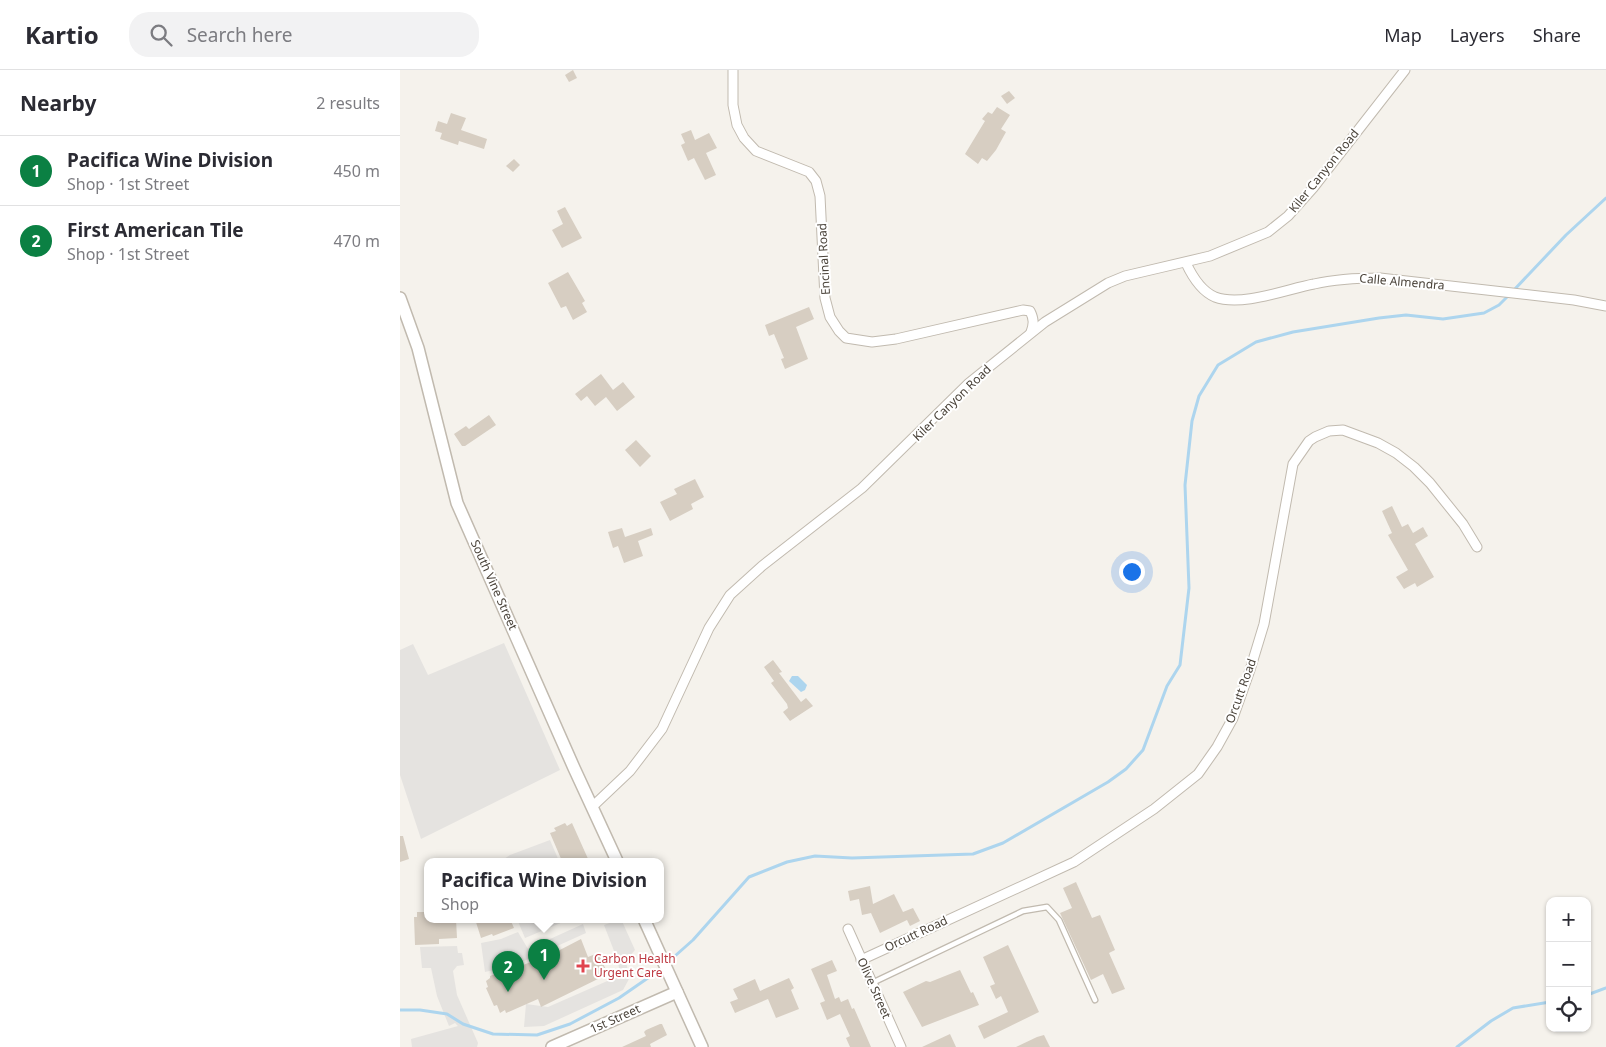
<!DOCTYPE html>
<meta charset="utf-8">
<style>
:root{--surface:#fff;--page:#f2f2f3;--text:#2b2b33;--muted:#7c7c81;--line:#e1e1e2;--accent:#0b8043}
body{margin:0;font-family:"Noto Sans",sans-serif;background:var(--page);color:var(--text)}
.controls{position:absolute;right:15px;bottom:15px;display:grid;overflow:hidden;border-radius:10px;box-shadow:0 1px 4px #0004}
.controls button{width:45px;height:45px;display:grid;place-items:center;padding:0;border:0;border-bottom:1px solid var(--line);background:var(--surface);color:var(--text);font:25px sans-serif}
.you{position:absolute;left:731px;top:501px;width:18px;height:18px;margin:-12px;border:4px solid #fff;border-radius:50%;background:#1a73e8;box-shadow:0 0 0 8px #1a73e833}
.badge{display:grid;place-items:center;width:32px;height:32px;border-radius:50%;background:var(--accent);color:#fff;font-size:16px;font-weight:700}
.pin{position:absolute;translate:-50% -41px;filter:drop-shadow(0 1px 2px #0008)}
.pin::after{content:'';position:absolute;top:26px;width:18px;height:15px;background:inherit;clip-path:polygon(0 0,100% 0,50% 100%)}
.popup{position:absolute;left:24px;top:788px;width:240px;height:65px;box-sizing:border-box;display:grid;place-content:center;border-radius:10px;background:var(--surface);filter:drop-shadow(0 1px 4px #0005);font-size:16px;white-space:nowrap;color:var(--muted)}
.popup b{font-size:19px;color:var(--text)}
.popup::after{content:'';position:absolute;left:50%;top:100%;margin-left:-10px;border:10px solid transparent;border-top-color:var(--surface)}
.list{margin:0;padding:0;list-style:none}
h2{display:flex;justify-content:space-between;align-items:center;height:65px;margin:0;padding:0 20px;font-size:21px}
h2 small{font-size:16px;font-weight:400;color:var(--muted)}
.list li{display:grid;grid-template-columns:32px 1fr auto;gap:15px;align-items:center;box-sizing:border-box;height:70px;padding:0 20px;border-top:1px solid var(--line)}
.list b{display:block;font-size:19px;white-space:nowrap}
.list p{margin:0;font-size:16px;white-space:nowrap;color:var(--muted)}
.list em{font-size:16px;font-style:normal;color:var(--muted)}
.icon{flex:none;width:28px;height:28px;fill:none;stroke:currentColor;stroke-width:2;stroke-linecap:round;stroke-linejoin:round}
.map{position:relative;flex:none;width:1206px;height:977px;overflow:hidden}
header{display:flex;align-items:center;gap:30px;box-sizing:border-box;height:70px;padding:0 25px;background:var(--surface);border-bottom:1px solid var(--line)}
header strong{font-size:24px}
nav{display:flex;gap:28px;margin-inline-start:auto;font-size:18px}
.search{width:350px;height:45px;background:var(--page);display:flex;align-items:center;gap:12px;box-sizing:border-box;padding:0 18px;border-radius:20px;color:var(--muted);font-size:19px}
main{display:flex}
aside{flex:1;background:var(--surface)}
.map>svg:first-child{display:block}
.parking{fill:#e5e3e0}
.water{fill:#add5ee}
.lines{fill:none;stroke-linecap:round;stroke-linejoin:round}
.stream{stroke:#add5ee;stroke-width:3}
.building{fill:#d7cec2}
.service-casing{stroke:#c1baaf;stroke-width:7}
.minor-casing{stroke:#c1baaf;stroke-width:11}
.tertiary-casing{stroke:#c1baaf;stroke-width:14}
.service{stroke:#fff;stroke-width:4.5}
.minor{stroke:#fff;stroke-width:9}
.tertiary{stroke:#fff;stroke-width:11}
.health-dot{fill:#e0444e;stroke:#fff;stroke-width:2}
.labels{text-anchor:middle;stroke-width:4;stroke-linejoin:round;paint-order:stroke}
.street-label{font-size:12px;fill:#4a433a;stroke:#fff}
.health-label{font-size:12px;fill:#be3a42;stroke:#fff;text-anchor:start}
</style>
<header>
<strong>Kartio</strong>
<div class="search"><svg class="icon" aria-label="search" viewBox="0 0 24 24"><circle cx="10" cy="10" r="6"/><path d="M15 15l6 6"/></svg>Search here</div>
<nav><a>Map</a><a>Layers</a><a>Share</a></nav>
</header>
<main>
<aside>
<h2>Nearby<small>2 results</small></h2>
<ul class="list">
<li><span class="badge">1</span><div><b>Pacifica Wine Division</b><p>Shop · 1st Street</p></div><em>450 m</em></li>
<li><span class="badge">2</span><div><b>First American Tile</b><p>Shop · 1st Street</p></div><em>470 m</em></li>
</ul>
</aside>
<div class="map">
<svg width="1206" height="977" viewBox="0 0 1206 977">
<rect width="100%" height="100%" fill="#f5f2ec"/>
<g class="parking">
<path d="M 104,573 L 160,700 L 21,769 L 0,705 L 0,580 L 13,574 L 28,605 Z"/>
<path d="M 150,770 L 159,791 L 101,791 L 110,785 Z"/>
<path d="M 117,849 L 170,849 L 125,868 Z"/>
<path d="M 221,849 L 235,880 L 226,890 L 229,909 L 223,920 L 144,956 L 124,957 L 126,934 L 148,937 L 221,905 L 216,886 L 204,855 Z"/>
<path d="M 183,854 L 186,863 L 115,895 L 85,902 L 81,873 L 101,869 L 118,862 L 128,879 Z"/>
<path d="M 57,876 L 58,883 L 62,883 L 64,895 L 57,896 L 53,901 L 57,925 L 78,973 L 77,977 L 12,977 L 11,969 L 58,956 L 55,953 L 49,956 L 37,926 L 31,898 L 22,898 L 20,877 Z"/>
</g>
<path class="water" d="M 392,606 L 398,606 L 407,615 L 405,620 L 401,622 L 389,611 Z"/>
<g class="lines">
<g class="stream">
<path d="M 1113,221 L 1166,165 L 1206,128"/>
<path d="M 1187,925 L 1206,918"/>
<path d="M 0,940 L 20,940 L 47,944 L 63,954 L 93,964 L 137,965 L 170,954 L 219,928 L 258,901 L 293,870 L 349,807 L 387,792 L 415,786 L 452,788 L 573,784 L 603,773 L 708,712 L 726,699 L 743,680 L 767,616 L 780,595 L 789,518 L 785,415 L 792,351 L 799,326 L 818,295 L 856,272 L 893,262 L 979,248 L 1006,245 L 1043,249 L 1084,243 L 1099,235 L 1109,225"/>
<path d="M 1057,977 L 1091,951 L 1113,938 L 1150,932"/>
</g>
</g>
<g class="building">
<path d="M 173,0 L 177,8 L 169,12 L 165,5 Z"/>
<path d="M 609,21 L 615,28 L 607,34 L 601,26 Z"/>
<path d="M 597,37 L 610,45 L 601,59 L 606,62 L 596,80 L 587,91 L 582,88 L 578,94 L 565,84 L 585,51 L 582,49 L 588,42 L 592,44 Z"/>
<path d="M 51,43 L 66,48 L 61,60 L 87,69 L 84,79 L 59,71 L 58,75 L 40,69 L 42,63 L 35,61 L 38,51 L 47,54 Z"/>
<path d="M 291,60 L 295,70 L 309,63 L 317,78 L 306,83 L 316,105 L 305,110 L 294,88 L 288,91 L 281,75 L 285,73 L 281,64 Z"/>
<path d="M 114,89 L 120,95 L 113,102 L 106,96 Z"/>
<path d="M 165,137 L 182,168 L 162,178 L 152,160 L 163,154 L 157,141 Z"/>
<path d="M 168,202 L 185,231 L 182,233 L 187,242 L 173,250 L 166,236 L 161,238 L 148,213 Z"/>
<path d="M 409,237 L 414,249 L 396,257 L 408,289 L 385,299 L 381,289 L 384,288 L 374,264 L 369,266 L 365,255 Z"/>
<path d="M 201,304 L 213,320 L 223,312 L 235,327 L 217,341 L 206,327 L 195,336 L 187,326 L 181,331 L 175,324 Z"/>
<path d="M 89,345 L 96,355 L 65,376 L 62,376 L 54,364 L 66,356 L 69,359 Z"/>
<path d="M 236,370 L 251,386 L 240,397 L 225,380 Z"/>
<path d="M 295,409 L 304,427 L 291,434 L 293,439 L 270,451 L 260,432 L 277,424 L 274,419 Z"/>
<path d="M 992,436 L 1002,457 L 1008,454 L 1013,463 L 1023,457 L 1028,466 L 1015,474 L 1034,507 L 1017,517 L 1015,513 L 1004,519 L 996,507 L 1008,500 L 988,465 L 992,463 L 982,441 Z"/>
<path d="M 222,458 L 225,467 L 251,458 L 253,465 L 238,471 L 243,486 L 224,493 L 218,476 L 213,478 L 208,462 Z"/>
<path d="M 373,590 L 382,602 L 379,603 L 401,632 L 406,628 L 413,636 L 390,651 L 383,642 L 388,638 L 387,634 L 371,613 L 374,611 L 364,597 Z"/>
<path d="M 165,753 L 167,756 L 172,753 L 189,791 L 162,791 L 150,763 L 156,761 L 154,758 Z"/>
<path d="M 0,766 L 3,766 L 9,789 L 0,792 Z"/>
<path d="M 676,812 L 692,848 L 700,845 L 715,880 L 709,883 L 725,919 L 712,924 L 703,904 L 691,910 L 660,843 L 672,838 L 663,818 Z"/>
<path d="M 470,816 L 473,834 L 494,824 L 503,842 L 513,838 L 520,851 L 510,856 L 507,850 L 480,863 L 471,843 L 462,845 L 459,829 L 450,831 L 448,821 Z"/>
<path d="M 17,842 L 28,842 L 28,849 L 56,849 L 57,868 L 39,869 L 39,874 L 15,875 L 14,847 L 17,847 Z"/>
<path d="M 75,849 L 110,849 L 114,858 L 93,866 L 92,864 L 81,868 Z"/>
<path d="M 181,869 L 188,887 L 198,883 L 208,904 L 141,937 L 138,929 L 106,943 L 105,940 L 100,943 L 97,935 L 94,936 L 86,918 L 88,917 L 86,911 L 90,908 L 90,906 L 102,901 L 103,903 L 156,882 Z"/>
<path d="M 608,875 L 639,942 L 584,969 L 578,956 L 608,942 L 601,926 L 596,929 L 590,916 L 595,914 L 583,887 Z"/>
<path d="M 432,890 L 437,901 L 427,905 L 435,929 L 439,927 L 441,932 L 448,929 L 452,939 L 454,938 L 471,977 L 450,977 L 446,968 L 450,966 L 440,944 L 427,950 L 420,933 L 425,931 L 411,899 Z"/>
<path d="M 560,900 L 571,923 L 573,922 L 579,935 L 522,957 L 503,922 L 526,911 L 530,912 Z"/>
<path d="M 389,908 L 394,918 L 391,920 L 399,939 L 376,948 L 368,929 L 335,943 L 330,932 L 338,929 L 333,919 L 355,909 L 360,921 Z"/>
<path d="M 260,954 L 262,954 L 267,965 L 250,974 L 251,977 L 222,977 L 246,966 L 244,962 L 246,960 Z"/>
<path d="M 550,964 L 556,977 L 522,977 Z"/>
<path d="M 644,965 L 650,977 L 616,977 L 637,967 Z"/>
</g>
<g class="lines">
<g class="service-casing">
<path id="service" d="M 472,913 L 623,841 L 647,837 L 659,850 L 695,930"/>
</g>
<g class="minor-casing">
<g id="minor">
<path d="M 333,0 L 333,35 L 337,55 L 344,68 L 356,81 L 409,102 L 416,111 L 420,126 L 425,228 L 430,247 L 439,261 L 446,268 L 472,272 L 496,269 L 623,240 L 630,241 C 634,249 634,254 631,262"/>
<path d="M 786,193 C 792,206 801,221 815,227 C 842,237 887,219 914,214 C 936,209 958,208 980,208 L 1174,230 L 1206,236"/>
<path d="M 192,737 L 230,701 L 262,659 L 309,558 L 330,525 L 362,496 L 462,418 L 569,313 L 645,252 L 708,213 L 725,206 L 810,186 L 868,162 L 888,146 L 913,118 L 1005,0"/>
<path d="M 448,859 L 501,977"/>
<path d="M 461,890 L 674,792 L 754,739 L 798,704 L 817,677 L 833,648 L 850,600 L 864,554 L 893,394 L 909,371 L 915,367 L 929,361 L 943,360 L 978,373 L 996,383 L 1014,397 L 1030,413 L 1063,454 L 1077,477"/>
</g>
</g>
<g class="tertiary-casing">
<g id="tertiary">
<path d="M 0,228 L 18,278 L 57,433 L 174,698 L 217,791"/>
<path d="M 244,849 L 302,977"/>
<path d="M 152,977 L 277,922"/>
</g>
</g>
<use href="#service" class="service"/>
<use href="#minor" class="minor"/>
<use href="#tertiary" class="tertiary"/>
</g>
<path class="health-dot" d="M180.5 888.5h5v5h5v5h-5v5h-5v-5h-5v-5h5z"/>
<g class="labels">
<g class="street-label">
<text transform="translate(924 101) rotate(-51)" y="4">Kiler Canyon Road</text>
<text transform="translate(424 189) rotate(-93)" y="4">Encinal Road</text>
<text transform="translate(1002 212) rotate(5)" y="4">Calle Almendra</text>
<text transform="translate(552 333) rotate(-44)" y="4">Kiler Canyon Road</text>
<text transform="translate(94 515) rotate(66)" y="4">South Vine Street</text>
<text transform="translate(841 621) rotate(-70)" y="4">Orcutt Road</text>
<text transform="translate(516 864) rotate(-25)" y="4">Orcutt Road</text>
<text transform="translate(474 918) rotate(66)" y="4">Olive Street</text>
<text transform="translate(215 949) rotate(-24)" y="4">1st Street</text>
</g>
<g class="health-label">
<text x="194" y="893">Carbon Health<tspan x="194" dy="14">Urgent Care</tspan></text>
</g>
</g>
</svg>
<div class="controls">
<button>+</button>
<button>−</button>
<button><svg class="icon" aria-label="locate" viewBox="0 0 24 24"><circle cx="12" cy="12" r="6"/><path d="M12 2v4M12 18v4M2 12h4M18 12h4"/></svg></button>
</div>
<div class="you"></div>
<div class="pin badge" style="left:144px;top:910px">1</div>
<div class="popup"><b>Pacifica Wine Division</b>Shop</div>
<div class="pin badge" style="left:108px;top:922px">2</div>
</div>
</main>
